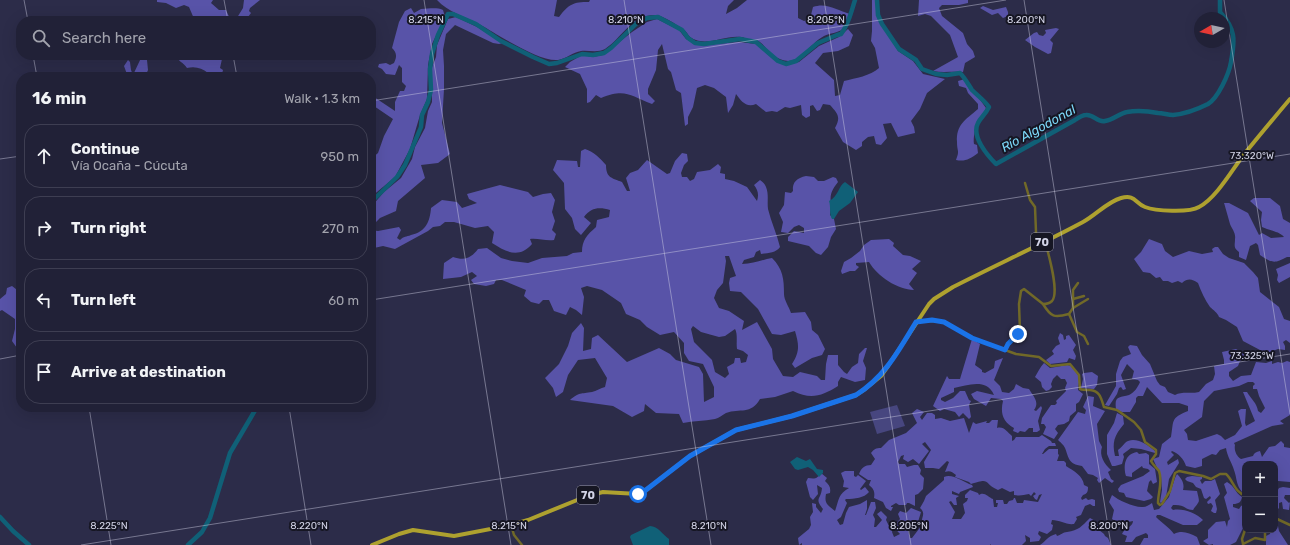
<!DOCTYPE html>
<meta charset="utf-8">
<style>
:root{--surface:#212137;--page:#2d2e42;--text:#f1f3f6;--muted:#a2a3ad;--line:#3e3e52}
body{margin:0;font-family:Rubik,sans-serif;background:var(--page);color:var(--text)}
.controls{position:absolute;right:12px;bottom:12px;display:grid;overflow:hidden;border-radius:8px;box-shadow:0 4px 16px #0002}
.controls button{width:36px;height:36px;display:grid;place-items:center;padding:0;border:0;border-bottom:1px solid var(--line);background:var(--surface);color:var(--text);font:20px sans-serif}
.compass{position:absolute;left:1194px;top:12px;width:36px;height:36px;border-radius:50%;background:var(--surface);box-shadow:0 4px 16px #0002;rotate:261deg}
.stop{position:absolute;width:12px;height:12px;margin:-9px;border:3px solid #1a73e8;border-radius:50%;background:#fff}
.stop.end{background:#1a73e8;border-color:#fff;box-shadow:0 1px 4px #0008}
.list{margin:0;padding:0;list-style:none}
h2{display:flex;justify-content:space-between;align-items:center;height:52px;margin:0;padding:0 16px;font-size:17px}
h2 small{font-size:13px;font-weight:400;color:var(--muted)}
.list li{display:grid;grid-template-columns:26px 1fr auto;gap:12px;align-items:center;box-sizing:border-box;height:64px;margin:0 8px 8px;padding:0 8px;border:1px solid var(--line);border-radius:16px}
.list b{display:block;font-size:15px;white-space:nowrap}
.list p{margin:0;font-size:13px;white-space:nowrap;color:var(--muted)}
.list em{font-size:13px;font-style:normal;color:var(--muted)}
.icon{flex:none;width:22px;height:22px;fill:none;stroke:currentColor;stroke-width:2;stroke-linecap:round;stroke-linejoin:round}
.map{position:relative;flex:none;width:1290px;height:545px;overflow:hidden}
.search{position:absolute;background:var(--surface);box-shadow:0 4px 16px #0002;left:16px;top:16px;width:360px;height:44px;display:flex;align-items:center;gap:10px;box-sizing:border-box;padding:0 14px;border-radius:16px;color:var(--muted);font-size:15px}
.panel{position:absolute;background:var(--surface);box-shadow:0 4px 16px #0002;left:16px;top:72px;width:360px;height:340px;border-radius:16px}
.map>svg:first-child{display:block}
.green{fill:#47467f}
.forest{fill:#5853a8;fill-rule:evenodd}
.water{fill:#106077}
.lines{fill:none;stroke-linecap:round;stroke-linejoin:round}
.river{stroke:#106077;stroke-width:4.5}
.street{stroke:#716928;stroke-width:2.5}
.primary{stroke:#aea12f;stroke-width:4}
.route{stroke:#1a73e8;stroke-width:5}
.ticks{fill:none;stroke:#d2d3e6;stroke-width:1;stroke-opacity:0.45}
.labels{text-anchor:middle;stroke-width:4;stroke-linejoin:round;paint-order:stroke}
.shield{fill:#161623;stroke:#9a9aac;stroke-width:1}
.shield-label{font-size:11px;font-weight:bold;fill:#d2d3e6}
.water-label{font-size:13px;font-style:italic;fill:#7cd7f7;stroke:#161623}
.ticks-label{font-size:10px;text-anchor:middle;fill:#d2d3e6;stroke:#161623;stroke-width:4;stroke-linejoin:round;paint-order:stroke}
</style>
<div class="map">
<svg width="1290" height="545" viewBox="0 0 1290 545">
<rect width="100%" height="100%" fill="#2c2c49"/>
<path class="green" d="M 897,405 L 905,426 L 877,434 L 870,412 Z"/>
<g class="forest">
<path d="M 157,0 L 213,0 L 211,3 L 219,10 L 226,10 L 231,21 L 195,21 L 189,7 L 184,5 L 176,8 L 166,3 L 157,2 Z"/>
<path d="M 244,0 L 260,0 L 250,8 L 249,11 L 251,13 L 245,21 L 235,21 L 243,8 Z"/>
<path d="M 437,0 L 557,0 L 554,16 L 559,17 C 569,4 573,2 589,2 L 590,0 L 734,0 L 728,6 L 726,14 L 737,8 L 747,0 L 798,0 L 798,18 L 804,21 L 810,19 L 813,7 C 826,2 837,10 850,14 L 844,29 C 837,33 830,33 824,36 C 803,48 798,73 771,54 C 767,50 763,43 758,41 C 756,40 752,40 749,40 C 746,39 744,37 741,37 C 726,35 710,45 696,40 C 688,38 688,32 683,29 C 677,25 662,15 656,15 C 632,14 622,38 605,49 C 598,53 588,50 581,51 C 573,52 566,59 558,60 C 539,62 497,34 479,24 C 465,17 448,12 437,0 Z"/>
<path d="M 872,0 L 876,0 L 878,17 L 898,51 L 913,61 L 923,74 L 945,79 L 927,93 L 920,109 L 911,121 L 914,127 L 915,133 L 898,137 L 891,123 L 883,124 L 887,138 L 881,145 L 876,144 L 874,136 L 868,137 L 862,142 L 862,146 L 856,150 L 843,142 L 835,128 C 841,117 838,114 830,105 L 823,104 L 820,110 L 817,111 L 813,105 L 810,106 L 810,116 L 806,118 L 802,115 L 801,105 L 790,108 L 785,107 L 777,112 L 772,111 L 766,112 L 756,104 C 746,108 741,101 736,94 L 733,105 L 728,113 L 726,97 L 714,88 L 705,85 L 697,88 L 693,107 L 688,117 L 688,124 L 685,126 L 681,93 L 676,90 L 671,72 L 668,69 L 662,44 L 658,50 L 656,70 L 648,89 L 648,94 L 655,101 L 652,104 C 630,96 626,88 601,98 L 596,95 L 590,102 L 587,103 L 587,89 L 580,74 L 565,67 L 570,62 L 582,55 L 593,57 L 603,55 L 632,32 L 647,22 L 657,19 L 679,30 L 686,39 L 695,44 L 704,45 L 739,42 L 756,44 L 772,58 L 787,65 L 799,62 L 819,46 L 839,37 L 848,29 L 853,35 L 849,46 L 838,51 L 823,53 L 815,63 L 834,80 L 835,96 L 840,95 L 844,81 C 856,78 870,76 879,68 L 875,48 L 871,41 L 872,31 Z"/>
<path d="M 919,0 L 968,0 L 968,3 L 959,5 L 942,5 L 939,8 L 942,16 L 963,33 L 967,44 L 973,51 L 975,57 L 965,63 L 963,72 C 953,71 943,73 933,71 L 958,57 L 950,35 L 931,16 L 925,14 L 918,16 Z"/>
<path d="M 983,6 L 993,10 L 1006,7 L 1008,12 L 1008,16 L 1003,18 L 998,13 L 992,15 L 980,8 Z"/>
<path d="M 411,8 L 414,13 L 421,9 C 429,9 436,7 443,10 L 445,17 L 432,44 L 428,65 L 427,99 L 420,115 L 410,149 L 395,177 L 371,197 L 371,159 L 378,153 L 384,136 L 393,119 L 371,104 L 371,95 L 395,111 L 395,102 L 400,91 L 404,91 L 406,86 L 402,82 L 402,68 L 399,65 L 395,75 L 386,74 L 382,69 L 378,67 L 379,64 L 386,63 L 390,65 L 394,63 C 397,57 397,53 392,48 L 399,22 L 405,11 Z"/>
<path d="M 456,17 L 477,27 L 503,43 L 499,44 L 493,43 L 455,25 L 446,34 L 443,50 L 444,66 L 444,89 L 442,123 L 450,154 L 438,163 L 421,165 L 425,178 L 398,201 L 396,211 L 380,218 L 371,227 L 371,207 L 384,192 L 401,178 L 412,159 L 415,147 L 425,128 L 428,111 L 432,102 L 432,67 L 436,57 L 437,45 L 448,19 Z"/>
<path d="M 1056,28 L 1059,29 L 1050,40 L 1053,43 L 1051,53 L 1048,54 L 1035,47 L 1025,40 L 1034,33 L 1037,32 L 1039,35 L 1043,36 L 1046,33 L 1045,30 Z"/>
<path d="M 175,55 L 187,56 L 191,55 L 226,55 L 222,59 L 220,68 L 223,70 L 222,74 L 224,77 L 208,77 L 208,73 C 202,68 195,66 187,68 C 184,63 178,61 175,55 Z"/>
<path d="M 141,58 L 147,60 L 148,70 L 145,77 L 128,77 L 124,66 L 128,60 L 130,62 L 131,70 L 133,75 Z"/>
<path d="M 965,79 L 986,108 C 984,114 980,117 978,122 C 975,128 973,138 974,144 L 977,145 L 978,153 C 970,159 965,162 956,160 C 960,150 957,152 957,142 C 956,125 965,120 978,109 L 978,104 L 968,93 L 966,88 L 959,86 L 958,81 Z"/>
<path d="M 585,149 C 594,152 600,158 606,165 C 606,178 612,178 622,182 L 627,191 L 630,191 L 626,178 L 630,173 L 638,170 L 647,160 L 667,174 L 670,173 L 675,161 L 682,153 L 687,154 L 688,161 L 684,165 L 681,173 L 682,177 L 687,177 L 690,181 L 694,179 L 697,172 L 710,170 L 718,164 L 721,167 L 720,173 L 725,174 L 725,179 L 734,181 L 747,187 L 757,201 C 759,195 758,190 754,185 L 760,180 C 763,182 765,184 766,187 C 769,194 767,202 768,209 C 771,222 777,234 780,247 C 776,253 768,253 761,254 L 760,250 L 756,252 L 754,257 L 744,260 L 742,264 C 753,264 761,260 772,258 C 783,269 784,279 784,294 C 784,300 789,307 791,313 L 805,312 L 811,322 L 812,330 L 818,335 L 825,349 L 822,355 L 812,358 L 795,368 L 792,364 C 800,351 799,345 795,331 L 781,335 L 772,334 L 758,309 L 741,292 L 730,291 L 729,283 L 730,278 L 736,276 L 729,256 L 725,256 L 726,261 L 723,283 L 717,290 L 714,298 L 719,308 L 729,311 L 744,321 L 742,330 L 757,322 L 772,349 L 773,359 L 783,376 L 793,377 L 800,372 L 817,376 L 821,380 L 825,380 L 826,364 L 828,355 L 838,355 L 838,365 L 844,372 L 847,374 L 852,367 L 858,363 L 859,354 L 865,348 L 867,348 L 863,361 L 866,368 L 865,380 L 855,382 L 841,377 L 838,382 L 838,386 C 822,396 811,400 793,391 L 775,397 L 760,399 C 751,415 740,408 726,413 C 722,415 719,418 715,419 C 704,421 693,421 683,423 L 679,414 L 656,413 L 645,404 L 644,411 L 632,417 L 613,406 L 570,400 C 579,392 581,394 592,392 C 596,391 601,388 605,387 L 607,378 L 595,358 L 578,360 L 568,375 L 563,392 L 556,397 L 553,388 L 545,378 L 559,364 L 568,346 L 572,333 L 581,323 L 584,328 L 583,351 L 591,349 L 592,338 L 598,335 L 627,362 L 659,348 L 670,354 L 676,360 L 699,367 L 703,374 L 704,402 L 714,397 L 714,387 L 703,364 L 689,361 L 684,353 L 684,343 L 674,332 L 660,335 L 647,327 L 640,320 L 626,314 L 621,303 L 602,290 L 587,286 L 581,288 L 584,297 L 582,315 L 576,310 L 570,307 L 566,315 L 554,311 L 549,300 L 543,300 L 539,304 L 531,302 L 524,296 L 526,290 L 502,280 L 496,280 L 494,284 L 486,286 L 474,284 L 471,280 L 477,276 L 472,272 L 461,277 L 443,279 L 444,263 L 453,257 C 465,261 471,258 478,249 L 487,248 L 501,258 L 512,261 L 528,263 L 542,258 L 567,256 L 573,253 L 582,252 C 582,240 587,235 596,227 L 597,220 L 609,217 L 610,210 C 600,207 591,207 584,217 L 591,223 L 581,235 L 575,229 L 572,218 L 565,209 L 564,183 L 553,170 L 557,160 L 577,161 L 578,167 L 580,167 L 581,151 ZM 693,326 L 701,332 L 719,337 L 725,336 L 735,329 C 738,334 736,343 737,349 L 743,351 L 748,355 L 746,362 L 741,363 L 740,358 L 735,358 L 734,363 L 727,367 L 729,374 L 725,378 L 715,372 L 712,360 L 694,342 L 691,329 Z"/>
<path d="M 806,176 L 814,177 L 818,181 L 824,181 L 833,177 L 836,178 L 838,182 C 826,197 833,199 830,215 L 834,219 L 836,229 L 831,237 L 828,247 L 821,255 L 816,253 L 809,246 L 788,241 L 788,237 L 794,231 L 804,233 L 804,228 L 799,225 L 794,227 L 788,233 L 781,232 L 783,222 L 779,213 L 784,205 L 785,192 L 791,193 L 793,191 C 792,182 797,178 806,176 Z"/>
<path d="M 500,185 L 528,192 L 533,197 L 543,194 L 551,193 L 555,200 L 552,212 L 555,221 L 552,230 L 556,234 L 554,240 C 545,241 538,238 530,239 L 532,244 C 519,259 506,252 492,243 L 494,232 L 488,226 L 475,228 L 454,222 L 445,222 L 440,226 L 433,227 L 428,231 L 395,249 L 383,246 L 374,248 L 371,246 L 371,230 L 378,231 L 399,227 L 401,230 L 397,238 L 400,240 C 404,236 406,237 411,235 C 426,232 430,221 431,208 L 442,200 L 457,202 L 462,208 L 477,203 L 469,199 L 467,194 Z"/>
<path d="M 1254,198 L 1270,198 L 1280,206 L 1283,219 L 1290,223 L 1290,257 L 1287,257 C 1274,264 1272,263 1260,255 L 1258,245 L 1256,243 L 1250,246 L 1246,260 L 1239,257 L 1239,252 C 1233,247 1235,246 1235,239 C 1236,233 1232,229 1230,224 C 1229,220 1225,206 1224,203 L 1229,203 L 1248,213 L 1259,235 L 1262,233 L 1271,238 L 1284,237 C 1279,231 1270,231 1262,227 L 1261,220 L 1262,212 L 1250,201 Z"/>
<path d="M 889,239 L 894,243 L 893,246 L 903,255 L 910,256 L 921,261 L 912,269 L 917,273 L 909,284 L 914,290 C 898,290 877,276 869,262 L 856,263 L 856,265 L 859,267 L 855,271 L 850,271 L 842,274 L 841,271 L 844,262 L 851,258 L 860,251 L 864,245 L 871,240 Z"/>
<path d="M 1149,239 L 1162,244 L 1165,251 L 1173,257 L 1189,251 L 1202,254 L 1213,252 L 1212,249 L 1215,247 L 1218,247 L 1223,254 L 1229,258 L 1244,263 L 1253,272 L 1258,278 L 1260,292 L 1279,307 L 1284,319 L 1290,321 L 1290,343 L 1286,340 L 1283,342 L 1285,346 L 1285,350 L 1278,349 L 1265,354 L 1260,350 L 1243,341 L 1237,327 L 1226,320 L 1219,317 C 1217,312 1214,311 1210,307 C 1205,300 1201,291 1198,283 C 1192,279 1188,278 1182,283 L 1178,281 L 1172,283 L 1168,281 L 1163,281 L 1160,277 L 1156,278 L 1150,273 L 1143,272 L 1134,259 L 1141,252 Z"/>
<path d="M 1290,263 L 1290,277 L 1279,283 L 1277,280 L 1278,275 L 1276,269 Z"/>
<path d="M 12,286 L 21,293 L 21,349 L 17,348 L 12,341 L 15,329 L 15,319 L 2,310 L 0,311 L 0,299 L 6,294 L 7,288 Z"/>
<path d="M 1060,333 L 1063,335 L 1064,340 L 1066,339 L 1066,336 L 1069,335 L 1076,345 L 1073,350 L 1076,356 L 1075,360 L 1069,358 L 1067,362 L 1050,364 L 1046,360 L 1054,354 L 1052,351 L 1056,346 L 1060,344 L 1058,338 Z"/>
<path d="M 972,339 L 980,344 L 975,365 L 982,370 L 982,372 L 985,373 L 994,368 L 995,361 L 1003,358 L 994,380 L 1000,386 L 1002,392 L 1009,393 L 1014,389 L 1016,384 L 1023,388 L 1029,389 C 1033,396 1040,402 1034,410 L 1036,411 L 1041,406 L 1042,408 L 1038,421 L 1040,430 L 1037,432 L 1033,432 L 1033,428 L 1029,428 L 1025,432 L 1020,431 L 1018,433 L 1013,431 L 1014,428 C 1003,422 1000,413 1003,401 L 1001,399 L 991,398 L 986,406 L 974,399 L 971,394 L 977,391 L 994,395 C 987,378 968,385 954,388 L 954,392 L 941,398 L 941,400 L 945,402 L 953,398 L 960,391 L 965,391 L 969,400 L 971,401 L 969,405 L 971,417 L 969,419 L 963,413 L 959,417 L 955,412 L 944,409 L 940,411 L 933,406 L 947,376 L 949,379 L 960,379 Z"/>
<path d="M 1130,345 L 1137,346 L 1142,355 L 1150,364 L 1157,381 L 1160,385 L 1165,387 L 1168,392 L 1175,395 C 1182,391 1191,394 1199,392 L 1206,384 L 1213,380 L 1215,374 L 1214,366 L 1224,364 L 1224,360 L 1222,352 L 1236,349 L 1244,354 L 1245,357 L 1240,361 L 1238,366 L 1229,372 L 1229,376 L 1233,381 L 1241,376 L 1251,375 L 1256,362 L 1266,363 L 1272,361 L 1272,364 L 1278,362 L 1282,363 L 1287,361 L 1290,362 L 1290,415 L 1280,421 L 1284,424 L 1272,426 L 1234,443 L 1235,445 C 1234,450 1236,456 1241,459 L 1253,456 C 1254,453 1256,452 1260,451 L 1262,457 L 1269,447 L 1275,446 L 1281,441 L 1284,444 L 1284,447 L 1290,448 L 1290,482 L 1278,481 L 1277,479 L 1275,480 L 1275,464 L 1245,464 L 1245,493 L 1242,492 C 1236,485 1237,478 1234,470 C 1232,463 1227,456 1226,448 L 1220,450 L 1216,455 L 1212,454 L 1202,459 L 1202,466 L 1195,468 L 1186,466 C 1184,459 1178,453 1172,451 L 1171,452 L 1174,455 L 1167,462 L 1168,465 L 1178,459 L 1179,463 L 1169,479 L 1166,497 L 1161,503 L 1160,502 L 1162,490 L 1161,476 L 1153,459 L 1159,457 L 1162,444 L 1171,437 C 1174,421 1170,418 1188,411 L 1188,406 L 1179,403 L 1162,403 L 1147,387 L 1143,396 L 1138,396 L 1136,398 L 1136,402 L 1130,412 L 1122,412 L 1116,409 C 1114,395 1120,398 1129,395 C 1134,393 1138,387 1140,382 L 1138,380 L 1132,379 L 1134,371 L 1127,364 L 1121,375 L 1126,389 L 1123,390 L 1121,387 L 1119,388 L 1117,394 L 1109,406 L 1105,405 L 1116,386 L 1116,374 L 1120,361 L 1123,357 L 1131,354 L 1128,347 ZM 1248,382 L 1253,382 L 1255,384 L 1253,386 L 1253,389 L 1257,389 L 1259,396 L 1265,408 L 1261,413 L 1258,411 C 1257,403 1251,399 1247,392 L 1243,392 L 1255,421 L 1246,426 L 1245,423 L 1246,409 L 1241,409 L 1238,411 L 1242,426 L 1235,435 L 1225,440 L 1221,436 L 1217,434 L 1196,441 L 1188,440 L 1187,434 L 1184,430 L 1202,417 L 1204,401 L 1214,391 L 1239,386 Z"/>
<path d="M 1044,363 L 1050,368 L 1067,365 L 1072,366 L 1078,375 L 1079,382 L 1078,390 L 1083,394 L 1079,402 L 1076,404 L 1076,411 L 1070,416 L 1069,421 L 1064,424 L 1058,425 L 1055,429 L 1058,433 L 1054,439 L 1043,434 L 1046,427 L 1044,424 L 1041,424 L 1042,418 L 1051,405 L 1055,405 L 1057,403 L 1056,401 L 1066,391 L 1065,388 L 1067,383 L 1065,379 L 1061,379 L 1057,375 L 1053,379 L 1051,384 L 1052,387 L 1049,390 L 1046,391 L 1042,387 L 1041,382 L 1035,377 C 1038,372 1040,367 1044,363 Z"/>
<path d="M 1092,372 L 1098,376 L 1097,385 L 1094,389 L 1081,388 L 1083,379 L 1082,374 L 1084,373 Z"/>
<path d="M 1088,396 L 1094,397 L 1093,406 L 1105,411 L 1097,424 L 1099,441 L 1102,447 C 1099,455 1104,464 1111,470 L 1108,472 L 1111,479 L 1114,481 L 1112,483 L 1105,478 L 1099,483 L 1097,480 L 1098,478 L 1093,475 L 1088,474 L 1082,466 C 1068,464 1069,458 1065,448 C 1064,445 1060,442 1058,440 L 1078,412 L 1085,414 L 1086,410 L 1083,407 Z"/>
<path d="M 917,409 L 924,412 L 920,417 L 922,420 L 927,413 L 932,413 L 935,415 L 935,419 L 941,418 L 950,421 L 964,418 L 969,433 L 973,422 L 976,424 L 987,421 L 986,423 L 989,423 L 992,420 L 998,420 L 997,428 C 1004,426 1007,432 1012,436 L 1012,441 L 1014,440 L 1016,437 L 1039,437 L 1042,435 L 1051,441 L 1052,443 L 1055,443 L 1056,446 L 1049,446 L 1045,449 L 1042,454 L 1043,454 L 1049,449 L 1058,449 L 1058,454 L 1059,455 L 1057,461 L 1064,461 L 1066,463 L 1066,466 C 1074,471 1083,476 1084,485 L 1088,487 C 1088,492 1087,494 1083,495 L 1081,498 L 1082,500 L 1086,498 L 1088,500 L 1092,499 L 1095,500 L 1095,506 L 1093,506 L 1090,504 L 1085,506 L 1081,515 L 1076,517 L 1077,519 L 1074,524 C 1066,525 1060,520 1052,520 L 1051,524 L 1053,525 L 1052,530 L 1047,534 L 1039,531 L 1038,534 L 1041,537 L 1039,541 L 1030,542 L 1030,538 L 1025,535 L 1026,541 L 1022,545 L 991,545 L 990,544 L 990,545 L 802,545 L 802,543 L 799,545 L 798,538 L 809,529 L 811,525 L 810,517 L 813,512 L 812,503 L 816,504 L 816,507 L 821,513 L 823,509 C 814,498 821,500 822,488 L 817,485 L 818,494 L 813,500 L 810,497 L 806,482 L 808,478 C 815,479 817,479 821,473 L 827,478 L 825,481 C 829,485 831,487 830,493 L 826,494 C 824,504 828,505 835,511 C 839,500 838,494 849,488 L 843,487 L 844,481 L 841,473 L 845,471 L 854,471 L 854,476 L 856,477 L 858,475 L 866,481 L 860,489 L 861,490 L 865,487 L 869,492 C 864,498 855,499 846,499 L 845,500 L 847,503 L 841,517 L 837,520 L 840,525 L 843,524 L 846,513 L 849,507 L 860,504 L 867,500 L 867,509 L 865,515 L 866,515 L 871,502 L 875,502 L 876,508 L 873,515 L 875,519 L 874,527 L 876,527 L 882,520 L 877,514 L 881,511 L 887,517 L 886,520 L 889,526 L 893,528 L 892,532 L 894,537 L 900,534 L 890,523 L 893,521 L 896,524 L 900,519 L 898,514 L 900,511 L 906,513 L 911,508 L 921,512 L 918,522 L 912,529 L 909,528 L 908,530 L 910,538 L 912,538 L 922,525 C 920,518 927,514 920,508 L 924,501 L 926,496 L 944,480 L 944,477 C 952,473 963,482 972,485 L 973,487 L 960,492 L 959,494 L 952,491 L 952,494 L 959,496 L 956,498 L 957,505 L 954,505 L 951,501 L 949,502 L 955,512 L 952,519 L 961,519 L 965,513 L 963,504 L 967,501 L 968,498 L 965,498 L 965,495 L 970,490 L 978,493 L 979,495 C 984,491 988,497 993,499 L 994,507 L 997,507 L 998,503 L 996,503 L 996,500 L 1003,500 L 1004,504 L 1007,504 L 1009,501 L 1013,500 L 1014,498 L 1015,498 L 1017,503 L 1023,503 L 1024,500 L 1038,502 L 1042,494 L 1039,495 L 1037,500 L 1035,499 L 1033,496 L 1036,494 L 1034,492 L 1031,496 L 1029,494 C 1023,495 1021,496 1014,495 L 1014,491 L 1010,492 L 1002,488 L 998,490 C 983,483 991,477 971,484 L 969,482 L 955,477 L 956,475 C 952,472 950,470 945,472 L 949,462 L 947,461 L 939,469 L 933,468 L 925,468 L 924,462 L 931,450 L 925,442 L 922,444 L 929,451 L 919,464 L 913,459 L 908,462 L 903,459 L 904,455 L 901,456 L 898,462 L 899,464 L 905,464 L 907,467 L 914,465 L 918,465 L 921,470 L 920,474 L 924,478 L 923,489 L 918,494 L 915,495 L 915,506 L 909,503 L 907,503 L 906,505 L 899,505 L 896,503 L 891,506 L 891,507 L 893,507 L 891,511 L 886,508 L 883,502 L 874,498 C 875,492 874,489 869,485 L 871,480 L 868,480 L 859,474 C 861,468 865,465 871,465 L 875,459 L 871,453 C 874,449 876,448 881,448 L 889,440 L 906,433 L 917,423 L 912,413 Z"/>
<path d="M 1117,413 L 1123,416 L 1124,424 C 1114,436 1112,442 1115,456 L 1119,456 L 1118,450 C 1121,448 1123,445 1125,443 C 1134,435 1148,445 1155,451 L 1155,453 L 1141,449 L 1131,448 L 1123,454 L 1124,457 L 1122,464 L 1115,466 L 1112,466 L 1107,454 L 1107,435 L 1114,423 Z"/>
<path d="M 1137,452 L 1139,454 L 1146,453 L 1149,455 L 1149,464 L 1155,469 L 1157,482 L 1153,484 L 1151,480 L 1149,482 L 1147,491 L 1153,497 L 1151,499 L 1144,501 L 1126,497 L 1124,493 L 1119,492 L 1118,489 L 1121,485 L 1143,476 L 1150,471 L 1148,469 L 1143,468 L 1142,466 L 1132,473 L 1132,477 L 1126,476 C 1123,465 1125,454 1137,452 Z"/>
<path d="M 1177,474 C 1181,478 1185,483 1183,490 L 1197,491 C 1200,504 1200,500 1193,510 C 1185,510 1185,504 1173,505 L 1171,508 L 1173,510 C 1183,508 1196,513 1203,520 L 1197,525 L 1183,525 L 1160,515 L 1157,515 L 1156,517 C 1162,523 1169,527 1174,534 C 1182,530 1189,533 1197,537 L 1200,545 L 1140,545 L 1144,538 L 1148,538 L 1148,535 L 1146,533 L 1136,537 L 1132,542 L 1125,542 L 1127,536 L 1122,534 C 1124,528 1133,527 1133,521 L 1128,522 L 1120,521 L 1118,523 L 1112,519 L 1114,510 L 1109,502 L 1112,495 C 1118,500 1135,508 1143,507 C 1146,507 1149,505 1152,503 L 1154,510 L 1159,509 L 1169,497 L 1175,478 Z"/>
<path d="M 1192,476 L 1202,477 L 1202,479 L 1200,480 L 1202,484 L 1205,481 L 1211,481 L 1215,479 L 1220,494 L 1215,500 L 1217,509 L 1216,513 L 1214,513 L 1211,511 L 1213,506 L 1211,503 L 1208,504 L 1207,502 L 1211,498 L 1210,496 L 1206,499 L 1204,498 L 1201,489 L 1196,487 L 1193,483 L 1187,481 L 1185,479 L 1187,477 Z"/>
<path d="M 1227,482 C 1235,486 1235,493 1242,497 C 1241,502 1239,504 1233,504 L 1233,507 L 1239,509 L 1241,506 L 1245,504 L 1245,524 L 1236,542 L 1230,545 L 1213,545 L 1213,544 L 1209,545 L 1203,541 L 1208,538 L 1208,530 L 1216,522 L 1225,521 L 1227,527 L 1228,521 L 1230,519 L 1224,497 L 1227,493 L 1224,484 Z"/>
<path d="M 1283,487 L 1290,488 L 1290,495 L 1285,495 L 1284,498 L 1289,503 L 1290,502 L 1289,510 L 1283,509 L 1282,502 L 1279,503 L 1279,509 L 1275,505 L 1275,495 L 1279,488 Z"/>
<path d="M 1090,518 L 1097,522 L 1099,530 L 1104,534 L 1105,536 L 1108,538 L 1111,545 L 1040,545 C 1046,541 1048,536 1056,534 L 1057,536 C 1061,535 1063,532 1067,532 C 1079,530 1081,527 1090,518 Z"/>
<path d="M 1278,526 L 1279,531 L 1288,545 L 1266,545 L 1266,536 L 1270,534 L 1271,530 L 1275,530 L 1275,527 Z"/>
</g>
<g class="water">
<path d="M 845,182 L 858,192 L 850,203 L 839,211 L 834,219 L 832,219 C 829,214 831,207 829,201 C 839,196 838,186 845,182 Z"/>
<path d="M 797,457 L 806,461 L 810,459 L 817,469 L 823,470 L 823,473 L 819,477 L 813,470 L 808,467 L 798,470 L 795,469 L 790,462 Z"/>
<path d="M 650,526 C 658,526 663,535 669,539 L 669,545 L 633,545 L 630,537 L 631,535 Z"/>
</g>
<g class="lines">
<g class="river">
<path d="M 877,0 L 878,15 L 882,24 L 899,49 L 916,60 L 922,69 L 936,74 L 947,75 L 960,73 C 965,78 968,84 972,90 C 978,96 984,100 989,107 C 985,115 981,117 978,123 C 971,136 987,155 996,164 L 1075,120 C 1078,118 1082,115 1086,115 C 1094,114 1097,123 1105,121 C 1113,120 1120,113 1127,112 C 1137,110 1148,111 1158,113 C 1163,113 1168,115 1173,115 C 1184,114 1198,109 1208,104 C 1218,98 1229,74 1231,62 C 1235,40 1236,29 1220,12 L 1220,0"/>
<path d="M 371,202 L 397,177 L 405,165 L 421,127 L 422,115 L 428,102 L 431,90 L 430,69 L 432,54 L 438,35 L 448,14 L 453,14 L 476,24 L 501,41 L 533,57 L 549,64 L 557,63 L 582,54 L 593,55 L 604,53 L 611,48 L 637,23 L 647,18 L 658,17 L 682,30 L 688,38 L 695,43 L 704,44 L 740,39 L 756,42 L 778,61 L 786,64 L 796,61 L 818,43 L 837,35 L 841,34 C 849,24 851,12 855,0"/>
<path d="M 0,517 L 13,531 L 29,545"/>
<path d="M 188,545 L 202,532 L 210,518 L 230,453 L 257,407"/>
</g>
<g class="street">
<path d="M 1025,183 L 1030,200 L 1035,207 L 1036,232 L 1035,238 L 1038,244"/>
<path d="M 1073,299 L 1084,296"/>
<path d="M 1043,304 C 1051,317 1054,318 1069,314 L 1073,308 L 1073,290 L 1078,283"/>
<path d="M 1073,308 L 1088,299"/>
<path d="M 1069,314 L 1077,332 L 1084,336 L 1088,344"/>
<path d="M 917,322 L 932,321 L 944,322 L 972,338 L 1016,354 L 1039,357 L 1051,366 L 1070,364 L 1079,375 L 1080,389 C 1083,390 1086,390 1090,390 C 1100,391 1101,398 1104,407 L 1117,410 L 1134,422 L 1141,430 L 1145,442 L 1156,450 L 1156,454 L 1151,461 C 1153,465 1157,468 1159,471 C 1163,482 1158,492 1158,503 L 1160,505 L 1162,504 L 1170,491 L 1175,473 L 1179,471 L 1203,476 L 1211,479 L 1220,474 L 1226,474 C 1233,480 1235,493 1245,495"/>
<path d="M 1005,350 L 1009,344 L 1020,332 L 1019,304 L 1021,291 L 1024,289 L 1043,304 C 1046,304 1050,303 1052,301 C 1060,292 1048,253 1045,241"/>
<path d="M 1275,518 L 1290,525"/>
<path d="M 511,525 L 514,535 L 522,545"/>
<path d="M 1245,530 L 1242,539 L 1243,544 L 1255,538 L 1265,540 L 1265,530"/>
</g>
<path class="primary" d="M 372,545 L 399,534 L 413,530 L 454,536 L 511,525 L 528,520 L 587,496 L 603,492 L 638,494 L 642,493 L 690,456 L 736,430 L 792,416 L 856,395 L 865,389 L 881,376 L 888,366 L 929,304 L 934,299 L 953,287 C 996,265 1040,245 1083,222 C 1096,215 1107,202 1121,198 C 1135,194 1135,203 1145,207 C 1155,211 1189,213 1199,207 C 1215,199 1231,172 1242,157 C 1258,137 1274,118 1290,99"/>
</g>
<g class="lines">
<path class="route" d="M 638,494 L 642,493 L 690,456 L 736,430 L 792,416 L 856,395 C 885,377 899,350 916,322 L 932,320 L 944,322 L 972,338 L 1005,350 L 1008,344 L 1018,334"/>
</g>
<path class="ticks" d="M 24,0 L 28,21M 224,0 L 228,21M 424,0 L 511,545M 624,0 L 711,545M 824,0 L 911,545M 1024,0 L 1111,545M 1224,0 L 1290,414M 33,55 L 37,77M 233,55 L 237,77M 371,101 L 1006,0M 0,159 L 21,156M 371,300 L 1290,154M 0,359 L 21,355M 89,407 L 111,545M 289,407 L 311,545M 81,545 L 1290,354"/>
<g class="labels">
<g class="shield">
<rect x="1031" y="233" width="22" height="18" rx="3"/>
<rect x="577" y="486" width="22" height="18" rx="3"/>
</g>
<g class="shield-label">
<text x="1042" y="246">70</text>
<text x="588" y="499">70</text>
</g>
<g class="water-label">
<text transform="translate(1038 128) rotate(-29)" y="5">Río Algodonal</text>
</g>
</g>
<g class="ticks-label">
<text x="426" y="23">8.215°N</text>
<text x="626" y="23">8.210°N</text>
<text x="826" y="23">8.205°N</text>
<text x="1026" y="23">8.200°N</text>
<text x="1252" y="159">73.320°W</text>
<text x="1252" y="359">73.325°W</text>
<text x="109" y="529">8.225°N</text>
<text x="309" y="529">8.220°N</text>
<text x="509" y="529">8.215°N</text>
<text x="709" y="529">8.210°N</text>
<text x="909" y="529">8.205°N</text>
<text x="1109" y="529">8.200°N</text>
</g>
</svg>
<div class="controls">
<button>+</button>
<button>−</button>
</div>
<svg class="compass" viewBox="-18 -18 36 36"><path d="M0-13l5 13h-10z" fill="#e53935"/><path d="M0 13l5-13h-10z" fill="#a2a3ad"/></svg>
<div class="stop" style="left:638px;top:494px"></div>
<div class="stop end" style="left:1018px;top:334px"></div>
<div class="search"><svg class="icon" aria-label="search" viewBox="0 0 24 24"><circle cx="10" cy="10" r="6"/><path d="M15 15l6 6"/></svg>Search here</div>
<section class="panel">
<h2>16 min<small>Walk · 1.3 km</small></h2>
<ul class="list">
<li><svg class="icon" aria-label="ahead" viewBox="0 0 24 24"><path d="M12 20V5M6 11l6-6 6 6"/></svg><div><b>Continue</b><p>Vía Ocaña - Cúcuta</p></div><em>950 m</em></li>
<li><svg class="icon" aria-label="right" viewBox="0 0 24 24"><path d="M7 20v-9h11M14 6l5 5-5 5"/></svg><div><b>Turn right</b></div><em>270 m</em></li>
<li><svg class="icon" aria-label="left" viewBox="0 0 24 24"><path d="M17 20v-9H6M10 6l-5 5 5 5"/></svg><div><b>Turn left</b></div><em>60 m</em></li>
<li><svg class="icon" aria-label="arrive" viewBox="0 0 24 24"><path d="M6 21V4h12l-3 4 3 4H6"/></svg><div><b>Arrive at destination</b></div></li>
</ul>
</section>
</div>
